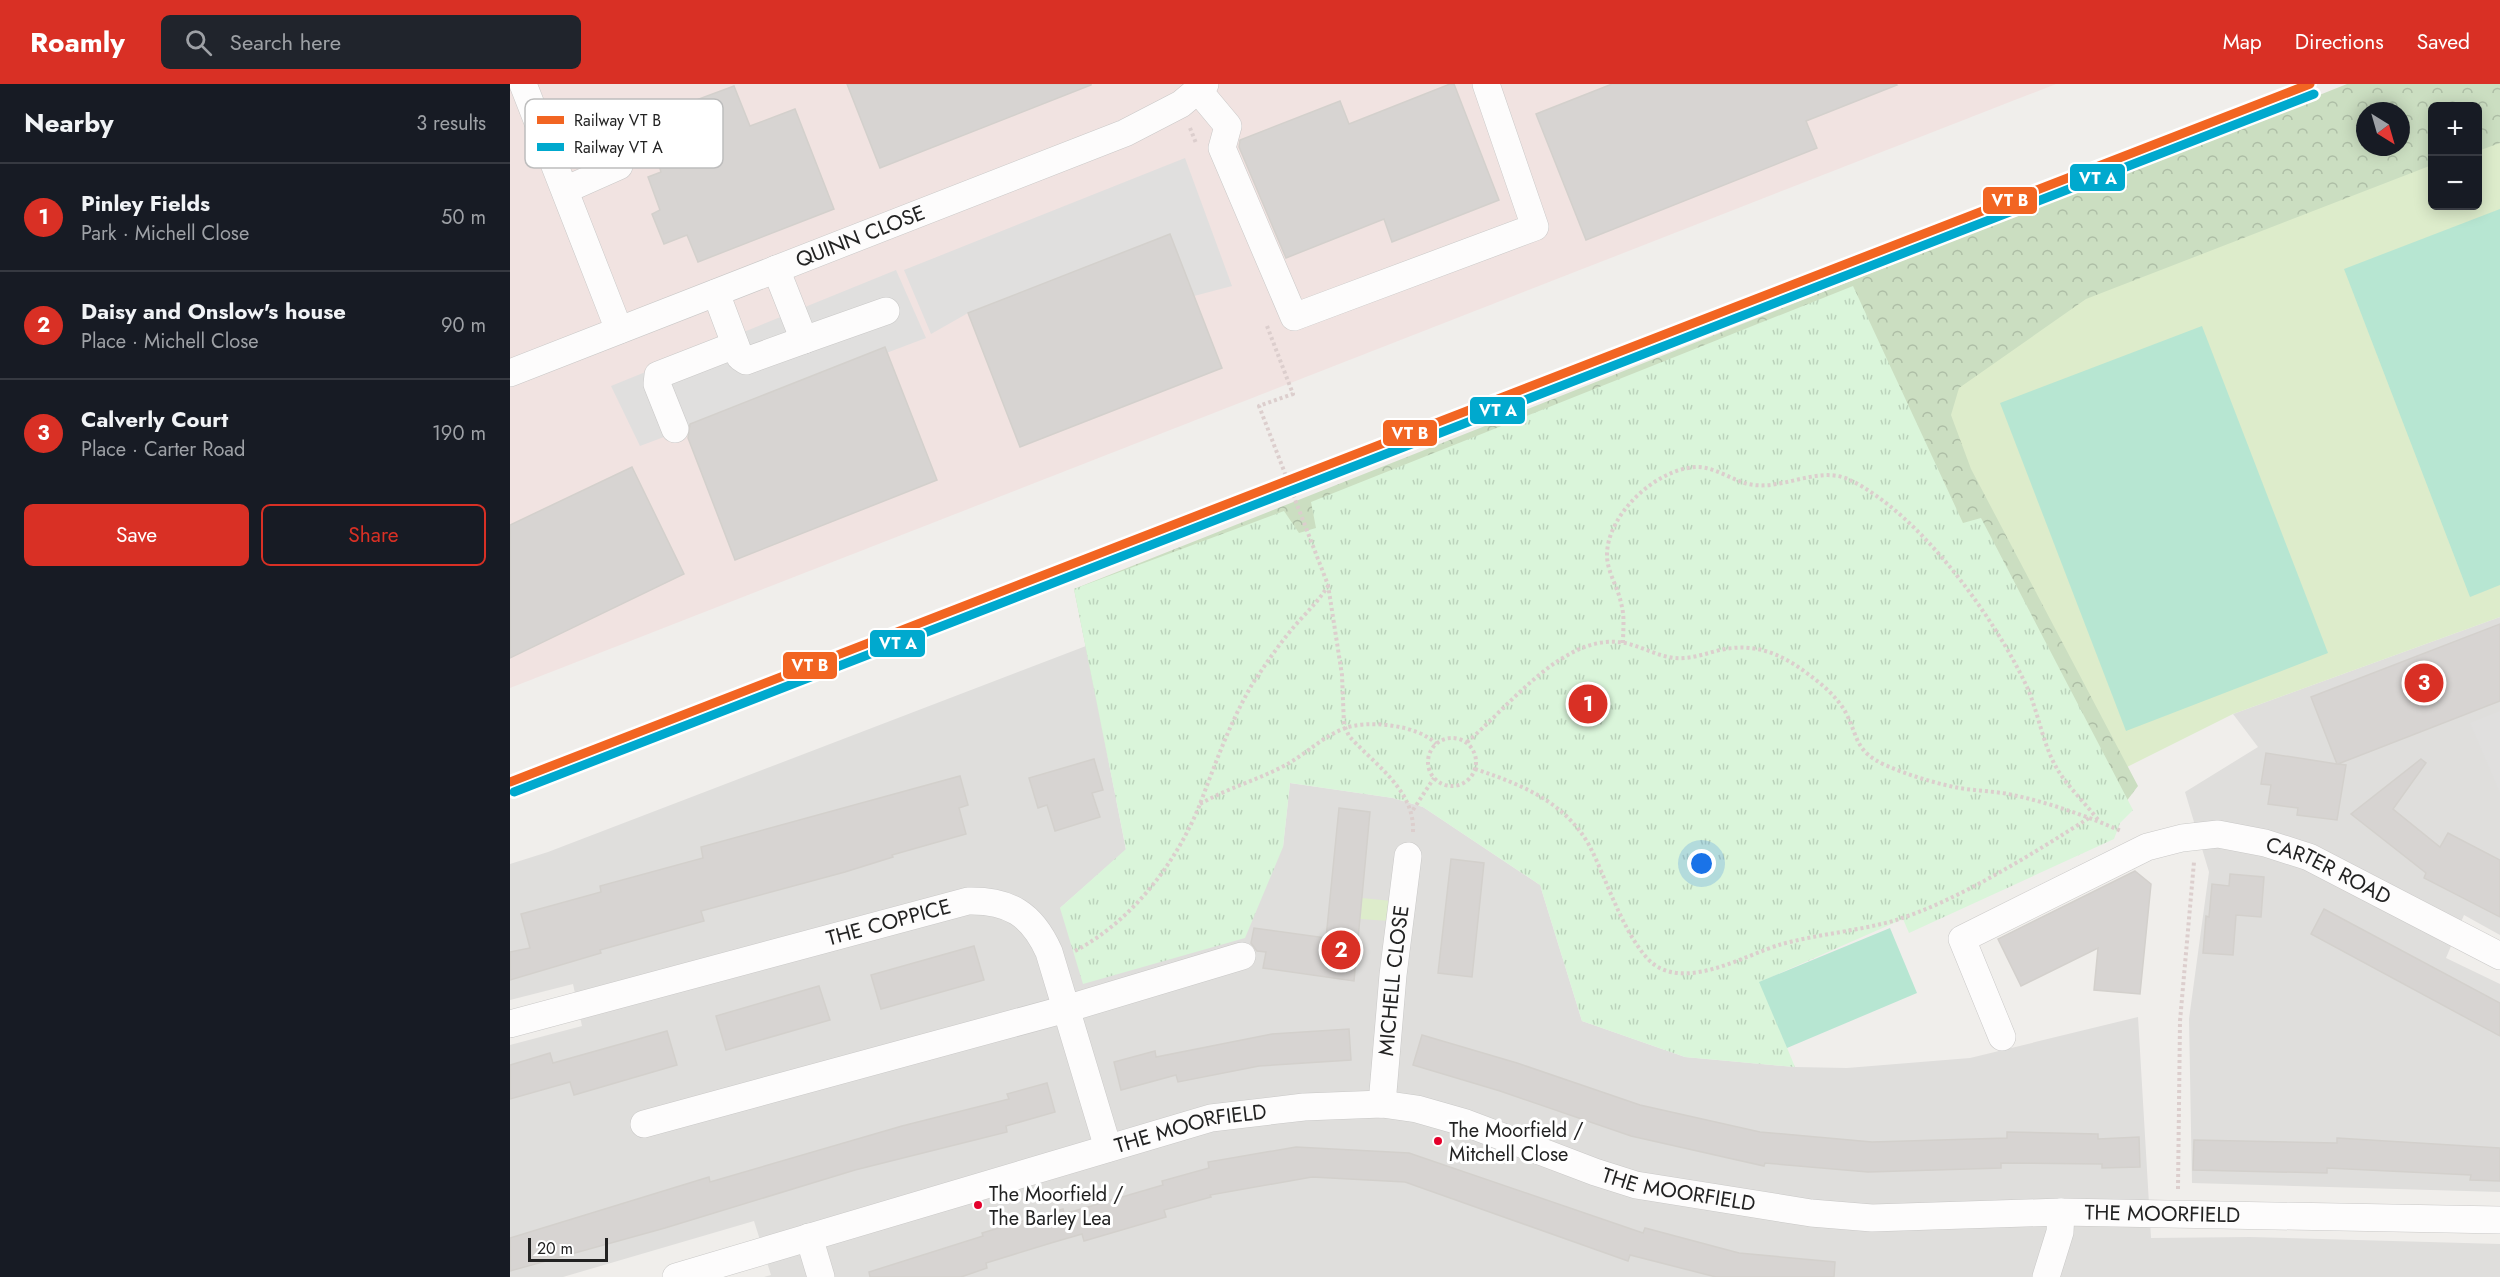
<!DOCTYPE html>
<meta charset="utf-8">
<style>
:root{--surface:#171b24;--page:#20242c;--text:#f1f3f6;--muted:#9ea1a6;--line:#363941;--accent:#d93025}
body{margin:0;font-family:Jost,sans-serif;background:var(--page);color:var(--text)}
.controls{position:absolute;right:18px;top:18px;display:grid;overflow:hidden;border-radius:9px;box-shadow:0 3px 15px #0003}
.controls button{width:54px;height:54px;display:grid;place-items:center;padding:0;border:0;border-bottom:2px solid var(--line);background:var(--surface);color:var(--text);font:30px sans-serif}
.compass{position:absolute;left:1846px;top:18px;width:54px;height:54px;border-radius:50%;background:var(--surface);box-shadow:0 3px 15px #0003;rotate:143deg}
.scale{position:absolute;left:18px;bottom:15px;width:80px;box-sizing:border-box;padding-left:6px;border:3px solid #222;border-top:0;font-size:16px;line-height:21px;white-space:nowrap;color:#222;-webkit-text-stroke:4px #fff;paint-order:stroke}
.you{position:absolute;left:1192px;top:780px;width:21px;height:21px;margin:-15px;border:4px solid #fff;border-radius:50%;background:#1a73e8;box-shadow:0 0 0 9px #1a73e833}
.badge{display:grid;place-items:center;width:39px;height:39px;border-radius:50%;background:var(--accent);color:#fff;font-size:20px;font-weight:700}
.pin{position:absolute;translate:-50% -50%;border:3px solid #fff;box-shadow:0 2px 6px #0006}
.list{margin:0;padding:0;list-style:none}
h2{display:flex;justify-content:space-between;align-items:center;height:78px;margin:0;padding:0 24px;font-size:26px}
h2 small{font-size:20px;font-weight:400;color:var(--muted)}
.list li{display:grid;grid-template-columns:39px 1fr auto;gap:18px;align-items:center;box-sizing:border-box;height:108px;padding:0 24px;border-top:2px solid var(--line)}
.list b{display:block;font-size:22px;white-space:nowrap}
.list p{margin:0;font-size:20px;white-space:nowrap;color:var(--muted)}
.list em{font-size:20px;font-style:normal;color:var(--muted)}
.actions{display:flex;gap:12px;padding:18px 24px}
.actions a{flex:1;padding:14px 0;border:2px solid var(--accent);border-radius:9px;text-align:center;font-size:21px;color:var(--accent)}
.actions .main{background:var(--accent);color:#fff}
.icon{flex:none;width:33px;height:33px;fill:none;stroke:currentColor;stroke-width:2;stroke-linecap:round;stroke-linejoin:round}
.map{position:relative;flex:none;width:1990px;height:1193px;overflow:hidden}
header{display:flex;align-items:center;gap:36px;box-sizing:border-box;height:84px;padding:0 30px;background:var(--accent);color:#fff}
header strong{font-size:28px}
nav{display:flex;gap:33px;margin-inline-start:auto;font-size:21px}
.search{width:420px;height:54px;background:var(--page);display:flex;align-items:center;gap:15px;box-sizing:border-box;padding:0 21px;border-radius:9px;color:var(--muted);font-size:22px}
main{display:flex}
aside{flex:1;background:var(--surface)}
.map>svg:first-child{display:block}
.residential{fill:#dfdedc}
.commercial{fill:#f1e3e1}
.grass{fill:#ddeccb;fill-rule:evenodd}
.forest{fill:url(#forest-crowns);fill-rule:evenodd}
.park{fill:url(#park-tufts)}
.pitch{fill:#b7e6d2}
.parking{fill:#e0dfde}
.building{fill:#d7d4d2;stroke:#d3d0cc;stroke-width:1.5}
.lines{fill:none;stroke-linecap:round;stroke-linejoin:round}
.minor-casing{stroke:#c9c8c7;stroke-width:28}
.path{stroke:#dccecd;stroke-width:4;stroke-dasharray:3 3;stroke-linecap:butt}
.minor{stroke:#fdfcfc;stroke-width:27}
.rail-1-casing{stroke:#fff;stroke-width:14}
.rail-2-casing{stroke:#fff;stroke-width:14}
.rail-1{stroke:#f26522;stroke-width:9}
.rail-2{stroke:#00a9ce;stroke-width:9}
.bus-dot{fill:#e4002b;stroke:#fff;stroke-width:2}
.labels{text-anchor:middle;stroke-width:6;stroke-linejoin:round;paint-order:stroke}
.bus-label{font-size:20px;fill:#222;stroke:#fff;text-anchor:start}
.street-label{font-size:21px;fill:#222;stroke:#fff}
.key{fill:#fff;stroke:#bdbdbd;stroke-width:1.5}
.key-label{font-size:16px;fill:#222}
.line-badge{stroke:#fff;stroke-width:2}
.badge-label{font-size:16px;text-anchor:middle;font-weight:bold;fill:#fff}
</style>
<header>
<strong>Roamly</strong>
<div class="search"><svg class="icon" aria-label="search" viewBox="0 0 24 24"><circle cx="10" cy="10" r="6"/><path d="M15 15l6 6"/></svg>Search here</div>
<nav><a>Map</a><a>Directions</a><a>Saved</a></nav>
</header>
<main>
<aside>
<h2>Nearby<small>3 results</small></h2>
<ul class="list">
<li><span class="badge">1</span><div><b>Pinley Fields</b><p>Park · Michell Close</p></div><em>50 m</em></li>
<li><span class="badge">2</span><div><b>Daisy and Onslow's house</b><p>Place · Michell Close</p></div><em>90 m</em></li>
<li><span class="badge">3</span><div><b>Calverly Court</b><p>Place · Carter Road</p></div><em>190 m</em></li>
</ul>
<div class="actions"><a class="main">Save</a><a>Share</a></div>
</aside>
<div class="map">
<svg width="1990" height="1193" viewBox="0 0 1990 1193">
<defs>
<pattern id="forest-crowns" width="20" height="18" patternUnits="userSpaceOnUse" patternTransform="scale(1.5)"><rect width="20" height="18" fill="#cbdec1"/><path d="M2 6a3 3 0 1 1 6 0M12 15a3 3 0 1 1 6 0" fill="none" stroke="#aebea6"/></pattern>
<pattern id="park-tufts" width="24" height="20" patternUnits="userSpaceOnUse" patternTransform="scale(1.5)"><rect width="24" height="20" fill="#daf5da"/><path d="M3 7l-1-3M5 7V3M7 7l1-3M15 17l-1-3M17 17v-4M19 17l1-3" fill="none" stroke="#bbd2bb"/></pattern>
</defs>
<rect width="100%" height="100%" fill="#f0eeeb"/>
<g class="residential">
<path d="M 1990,533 L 1990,851 L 1954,831 L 1936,874 L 1990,900 L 1990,1108 L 1682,1099 L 1679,935 L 1699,788 L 1675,708 L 1748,663 L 1723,630 Z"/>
<path d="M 576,562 L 616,766 L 550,824 L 773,763 L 780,699 L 883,714 L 913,723 L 1030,801 L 1072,937 L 1175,973 L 1285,983 L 1337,984 L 1460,974 L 1628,933 L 1641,1154 L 1740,1153 L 1990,1160 L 1990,1193 L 254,1193 L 261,1191 L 244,1137 L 53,1193 L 0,1193 L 0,961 L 72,942 L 63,900 L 0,916 L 0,780 L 38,768 Z"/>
</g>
<path class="commercial" d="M 0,0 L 1546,0 L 0,604 Z"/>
<g class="grass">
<path d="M 1841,0 L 1990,0 L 1990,533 L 1723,630 L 1605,689 L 1343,202 ZM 1922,22 L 1968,22 L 1968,122 L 1922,122 ZM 1855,27 L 1891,27 L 1891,63 L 1855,63 Z"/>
<path d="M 852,814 L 882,817 L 879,837 L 850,835 Z"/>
</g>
<path class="forest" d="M 1837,0 L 1990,0 L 1990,59 L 1968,67 L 1968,22 L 1922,22 L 1922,81 L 1576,215 L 1449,304 L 1441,331 L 1461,385 L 1628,702 L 1606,731 L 599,678 L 564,505 ZM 1855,27 L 1891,27 L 1891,63 L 1855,63 Z"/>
<path class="park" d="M 1343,202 L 1453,439 L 1471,434 L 1623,726 L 1610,739 L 1604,755 L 1399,849 L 1393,835 L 1250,898 L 1285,983 L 1175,973 L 1072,937 L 1030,801 L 913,723 L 883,714 L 780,699 L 773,763 L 735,854 L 573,900 L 550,824 L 616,765 L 564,505 L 774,427 L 789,449 L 806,444 L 801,418 Z"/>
<g class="pitch">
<path d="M 1990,125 L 1990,501 L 1960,513 L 1834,185 Z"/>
<path d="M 1692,242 L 1818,569 L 1616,647 L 1490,319 Z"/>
<path d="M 1380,844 L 1407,909 L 1277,964 L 1249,898 Z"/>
</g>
<g class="parking">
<path d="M 675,74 L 722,202 L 684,212 L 660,150 L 458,229 L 421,250 L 394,186 Z"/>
<path d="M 386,186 L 416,254 L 130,362 L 101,302 Z"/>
<path d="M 1990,627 L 1990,709 L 1960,639 Z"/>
</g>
<g class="building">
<path d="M 337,0 L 581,0 L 581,1 L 370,84 Z"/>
<path d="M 940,0 L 944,0 L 989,116 L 882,158 L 874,135 L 776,174 L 729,63 L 730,56 L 830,17 L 839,40 Z"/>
<path d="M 1102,0 L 1386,0 L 1387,1 L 1296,37 L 1307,64 L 1076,156 L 1026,30 Z"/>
<path d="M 224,2 L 240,42 L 285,25 L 324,125 L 188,178 L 177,151 L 154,160 L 142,130 L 150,126 L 138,93 L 151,88 L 148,78 L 171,69 L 164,50 L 178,19 Z"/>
<path d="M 660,150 L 712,284 L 510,363 L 458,229 Z"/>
<path d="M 375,263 L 427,396 L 225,476 L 178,354 L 180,340 Z"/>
<path d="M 122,383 L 174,490 L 0,574 L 0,441 Z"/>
<path d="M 1990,540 L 1990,617 L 1828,680 L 1836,681 L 1827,736 L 1787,731 L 1788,724 L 1758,720 L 1761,701 L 1751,700 L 1756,669 L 1827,680 L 1801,613 Z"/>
<path d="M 584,675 L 593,706 L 582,709 L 590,733 L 545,747 L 537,721 L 528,724 L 519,694 Z"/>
<path d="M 1911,675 L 1916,679 L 1883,725 L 1930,763 L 1938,749 L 1990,776 L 1990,833 L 1914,794 L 1916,789 L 1841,730 Z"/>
<path d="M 450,692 L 458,721 L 449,724 L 456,750 L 382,771 L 383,773 L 335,788 L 191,827 L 194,837 L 90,866 L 91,869 L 0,896 L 0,868 L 20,864 L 11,830 L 91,808 L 90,802 L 193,774 L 191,763 Z"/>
<path d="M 829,724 L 860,728 L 844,897 L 753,884 L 756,868 L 747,867 L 741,859 L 744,844 L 816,854 Z"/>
<path d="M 941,775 L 974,779 L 962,893 L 928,889 Z"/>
<path d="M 1625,787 L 1641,800 L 1630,910 L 1584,906 L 1588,864 L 1511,902 L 1488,855 Z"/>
<path d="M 1720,790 L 1754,793 L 1751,833 L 1726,831 L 1723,871 L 1693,869 L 1696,832 L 1699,833 L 1702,800 L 1719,802 Z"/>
<path d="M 1814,825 L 1990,919 L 1990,952 L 1801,850 Z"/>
<path d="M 464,862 L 474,896 L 371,925 L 361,891 Z"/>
<path d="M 309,902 L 320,936 L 216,966 L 206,932 Z"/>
<path d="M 839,945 L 841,976 L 749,982 L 668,998 L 666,991 L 611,1006 L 604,978 L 645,967 L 646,973 L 762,950 Z"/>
<path d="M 157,947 L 167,981 L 64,1011 L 60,998 L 0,1015 L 0,981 L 40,969 L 43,979 Z"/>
<path d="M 912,951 L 1007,979 L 1130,1021 L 1250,1048 L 1362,1058 L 1497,1054 L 1497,1048 L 1588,1050 L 1588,1055 L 1629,1053 L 1630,1083 L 1592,1084 L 1592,1080 L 1491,1079 L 1491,1084 L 1358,1088 L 1255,1079 L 1254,1082 L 1121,1052 L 990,1007 L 903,981 Z"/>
<path d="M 537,999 L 545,1028 L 496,1042 L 497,1048 L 345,1086 L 155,1144 L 0,1187 L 0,1154 L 199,1093 L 200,1098 L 392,1042 L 499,1015 L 497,1010 Z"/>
<path d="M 1827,1054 L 1990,1064 L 1990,1097 L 1960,1096 L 1961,1091 L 1817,1084 L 1817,1089 L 1683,1086 L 1684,1056 L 1827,1059 Z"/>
<path d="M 786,1063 L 899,1069 L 1133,1149 L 1135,1144 L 1229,1169 L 1325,1178 L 1324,1193 L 1206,1193 L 1120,1171 L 1118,1177 L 895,1098 L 802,1093 L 700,1111 L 701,1113 L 654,1126 L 656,1133 L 574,1157 L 572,1150 L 541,1159 L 476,1179 L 477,1184 L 451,1193 L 360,1193 L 359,1188 L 473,1152 L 472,1149 L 553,1125 L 554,1130 L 653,1101 L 652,1097 L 699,1084 L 698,1078 Z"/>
</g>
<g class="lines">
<g class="minor-casing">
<g id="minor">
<path d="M 13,0 L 109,246"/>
<path d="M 688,6 L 718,42 L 712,64 L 784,233 L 1025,143 L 976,0"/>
<path d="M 55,106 L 109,82 L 92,40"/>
<path d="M 266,185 L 294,256 L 376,227"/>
<path d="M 206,209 L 230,273 L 236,277 L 294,256"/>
<path id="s1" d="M 0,289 L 615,49 L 671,20 L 695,0"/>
<path d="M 165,345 L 147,300 L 148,291 L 225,261"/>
<path id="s2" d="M 0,940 L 458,817 C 499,816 522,830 539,868 L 598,1064"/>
<path id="s3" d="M 1492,953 L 1452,855 L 1637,763 L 1672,754 L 1708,750 L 1755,759 L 1799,773 L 1990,872"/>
<path id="s4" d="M 872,1020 L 883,891 L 898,772"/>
<path d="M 134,1040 L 556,925 L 732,872"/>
<path d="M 299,1153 L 311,1193"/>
<path id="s5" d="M 166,1193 L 701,1034 L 794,1023 L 872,1020 L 907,1025 L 956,1039 L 1085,1088 L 1126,1101 L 1301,1129 L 1362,1134 L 1551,1128 L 1990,1136"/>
<path d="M 1536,1193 L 1550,1148 L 1551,1128"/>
</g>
</g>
<g class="path">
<path d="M 680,44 L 686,59"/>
<path d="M 757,242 L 783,310 L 749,322 L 818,501 L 832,591 L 834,641 L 839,652 C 865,681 905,706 903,748"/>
<path d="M 1113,559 C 1113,546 1115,532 1111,519 C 1108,503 1097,488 1097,471 C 1097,430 1147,384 1187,383 C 1202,383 1216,392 1229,397 C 1266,413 1305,379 1340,396 C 1410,430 1485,534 1517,603 C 1529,630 1533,663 1549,688 C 1560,705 1576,720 1589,737"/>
<circle cx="942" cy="678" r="24"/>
<path d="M 957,658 C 997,625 1050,553 1108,558 C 1131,560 1150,576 1174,574 C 1191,573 1207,565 1223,564 C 1251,561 1276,573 1298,590 C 1312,600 1328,614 1336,629 C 1349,655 1345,667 1375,681 C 1398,691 1424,699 1449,704 C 1467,707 1485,707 1503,711 C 1540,719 1577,732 1611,747"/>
<path d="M 965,685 C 1010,700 1054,717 1079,761 C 1088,778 1095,797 1103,815 C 1112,835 1122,857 1137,874 C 1170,911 1234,871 1272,860 C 1309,850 1347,847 1383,837 C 1446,818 1524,769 1579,734"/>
<path d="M 690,720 C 716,705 744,697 770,684 C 793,673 810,654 833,645 C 856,635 909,641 926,660"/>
<path d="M 903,726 L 924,694"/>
<path d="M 565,867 C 622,837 667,778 690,720 C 706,678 720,638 743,599 C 757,578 772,556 789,537 C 800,525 809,516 818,502"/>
<path d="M 1668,1105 L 1670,937 L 1684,778"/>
</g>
<use href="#minor" class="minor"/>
<g class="rail-1-casing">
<path id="rail-1" d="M 0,698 L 1800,0"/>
</g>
<g class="rail-2-casing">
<path id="rail-2" d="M 4,708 L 1804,10"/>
</g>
<use href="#rail-1" class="rail-1"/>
<use href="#rail-2" class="rail-2"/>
</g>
<g class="bus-dot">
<circle cx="928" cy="1057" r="5"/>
<circle cx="468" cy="1121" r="5"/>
</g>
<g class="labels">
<g class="bus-label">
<text x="939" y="1053">The Moorfield /<tspan x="939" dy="24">Mitchell Close</tspan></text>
<text x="479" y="1117">The Moorfield /<tspan x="479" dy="24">The Barley Lea</tspan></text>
</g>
<g class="street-label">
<text dy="7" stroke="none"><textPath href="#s1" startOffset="376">QUINN CLOSE</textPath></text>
<text dy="7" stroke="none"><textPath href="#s3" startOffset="502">CARTER ROAD</textPath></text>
<text dy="7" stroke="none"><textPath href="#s2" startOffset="392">THE COPPICE</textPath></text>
<text dy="7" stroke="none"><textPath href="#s4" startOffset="124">MICHELL CLOSE</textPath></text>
<text dy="7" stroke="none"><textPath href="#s5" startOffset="536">THE MOORFIELD</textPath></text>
<text dy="7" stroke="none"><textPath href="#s5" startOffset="1040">THE MOORFIELD</textPath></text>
<text dy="7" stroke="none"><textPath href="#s5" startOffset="1526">THE MOORFIELD</textPath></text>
</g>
</g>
<rect x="15" y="15" width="198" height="69" rx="9" class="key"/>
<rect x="27" y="32" width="27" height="8" fill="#f26522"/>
<rect x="27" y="59" width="27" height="8" fill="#00a9ce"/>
<g class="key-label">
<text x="64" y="42">Railway VT B</text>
<text x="64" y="69">Railway VT A</text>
</g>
<g class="line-badge">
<rect x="1559" y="79" width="57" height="29" rx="6" fill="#00a9ce"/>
<rect x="1472" y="102" width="56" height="29" rx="6" fill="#f26522"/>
<rect x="959" y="312" width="57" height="29" rx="6" fill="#00a9ce"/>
<rect x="872" y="335" width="56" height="28" rx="6" fill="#f26522"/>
<rect x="359" y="545" width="57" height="29" rx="6" fill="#00a9ce"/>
<rect x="272" y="567" width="56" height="29" rx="6" fill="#f26522"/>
</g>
<g class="badge-label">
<text x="1588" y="100">VT A</text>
<text x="1500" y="122">VT B</text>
<text x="988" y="332">VT A</text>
<text x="900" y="355">VT B</text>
<text x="388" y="565">VT A</text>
<text x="300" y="587">VT B</text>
</g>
</svg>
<div class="controls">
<button>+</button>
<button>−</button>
</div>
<svg class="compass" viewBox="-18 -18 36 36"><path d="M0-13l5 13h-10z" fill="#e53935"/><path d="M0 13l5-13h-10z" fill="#9ea1a6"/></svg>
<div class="scale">20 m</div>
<div class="you"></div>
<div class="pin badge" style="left:1078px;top:620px">1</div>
<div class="pin badge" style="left:831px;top:866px">2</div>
<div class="pin badge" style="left:1914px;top:599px">3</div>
</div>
</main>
